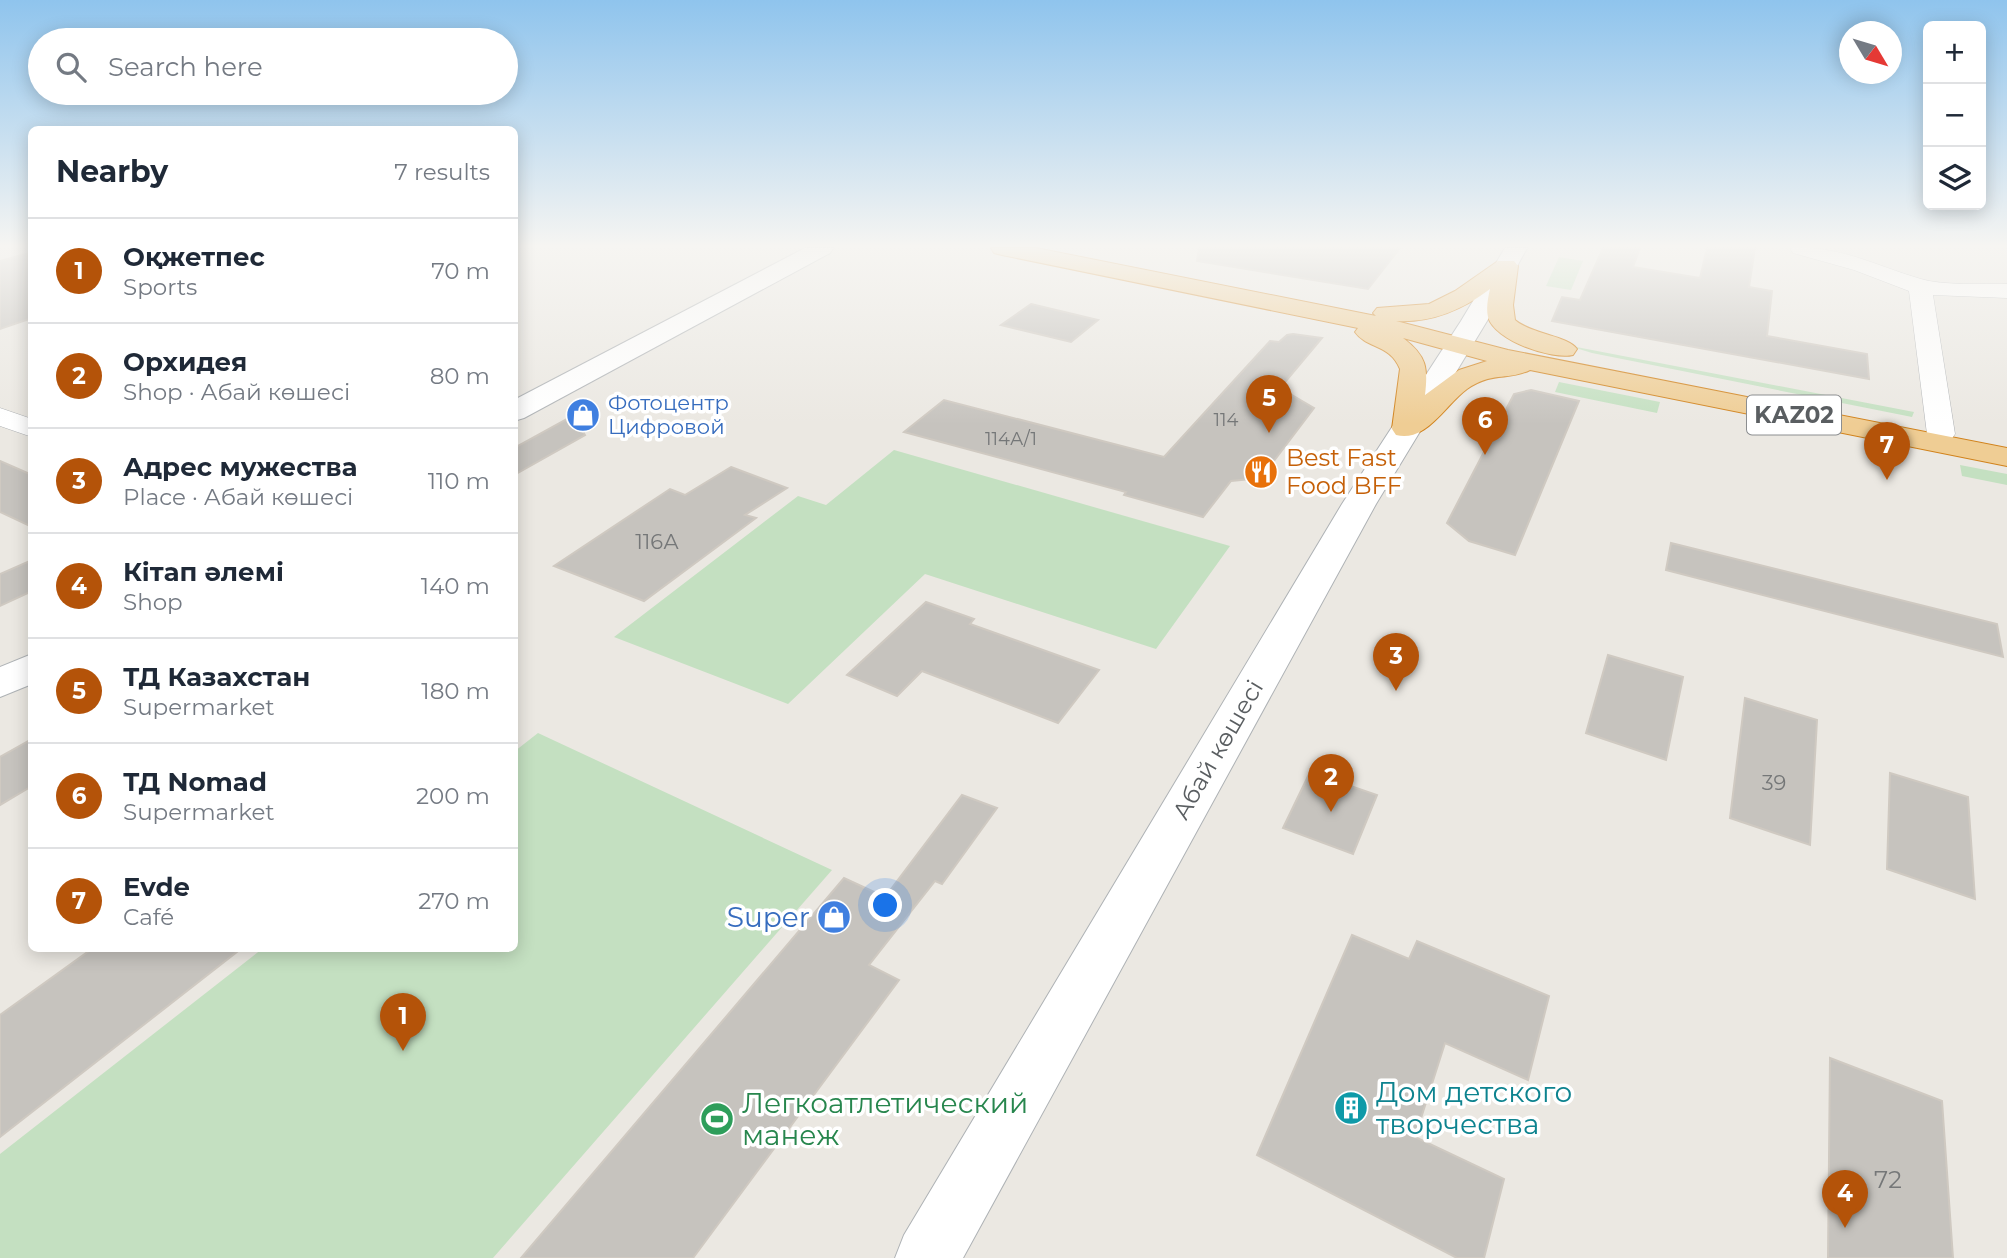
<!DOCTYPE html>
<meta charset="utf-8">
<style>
:root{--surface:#fff;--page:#f2f2f3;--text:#1f2937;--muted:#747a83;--line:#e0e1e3;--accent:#b45309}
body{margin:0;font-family:Montserrat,sans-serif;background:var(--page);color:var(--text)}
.controls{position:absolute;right:21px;top:21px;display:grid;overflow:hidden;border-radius:10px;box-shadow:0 4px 18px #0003}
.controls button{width:63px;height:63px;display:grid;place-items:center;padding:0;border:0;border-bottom:2px solid var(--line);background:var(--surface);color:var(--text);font:35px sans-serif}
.compass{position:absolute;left:1839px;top:21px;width:63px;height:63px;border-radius:50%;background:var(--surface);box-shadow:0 4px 18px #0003;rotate:128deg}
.you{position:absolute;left:886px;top:906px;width:24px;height:24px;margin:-18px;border:5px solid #fff;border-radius:50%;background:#1a73e8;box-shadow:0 0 0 10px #1a73e833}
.badge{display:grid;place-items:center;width:46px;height:46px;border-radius:50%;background:var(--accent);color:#fff;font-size:23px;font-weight:700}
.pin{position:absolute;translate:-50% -58px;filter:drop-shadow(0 2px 4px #0008)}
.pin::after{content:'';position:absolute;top:37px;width:24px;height:21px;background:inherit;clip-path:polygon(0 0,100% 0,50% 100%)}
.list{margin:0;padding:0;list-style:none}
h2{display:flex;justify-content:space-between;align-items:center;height:91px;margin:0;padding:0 28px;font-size:30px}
h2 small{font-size:23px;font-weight:400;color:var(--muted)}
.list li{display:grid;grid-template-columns:46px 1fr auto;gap:21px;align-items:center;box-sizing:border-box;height:105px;padding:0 28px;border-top:2px solid var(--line)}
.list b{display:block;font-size:26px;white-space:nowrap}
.list p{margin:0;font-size:23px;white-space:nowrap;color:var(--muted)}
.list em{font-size:23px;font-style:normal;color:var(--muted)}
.icon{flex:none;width:38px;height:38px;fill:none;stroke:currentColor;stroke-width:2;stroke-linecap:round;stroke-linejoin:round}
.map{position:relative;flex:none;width:2007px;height:1258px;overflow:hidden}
.search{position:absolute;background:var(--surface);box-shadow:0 4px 18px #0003;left:28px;top:28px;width:490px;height:77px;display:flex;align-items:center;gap:18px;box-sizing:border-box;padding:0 24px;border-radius:38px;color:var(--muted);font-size:26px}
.panel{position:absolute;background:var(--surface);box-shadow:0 4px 18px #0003;left:28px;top:126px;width:490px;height:826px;border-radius:10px}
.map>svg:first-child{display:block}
.green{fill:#c4e0c1}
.building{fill:#c6c3be;stroke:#cfc9c1;stroke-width:2}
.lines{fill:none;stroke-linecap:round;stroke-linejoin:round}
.street-casing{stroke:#adb0b3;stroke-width:1}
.secondary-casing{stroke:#aeb2b5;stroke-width:2}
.highway-casing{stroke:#d1821b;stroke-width:2}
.street{fill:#fff;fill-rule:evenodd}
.secondary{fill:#fff;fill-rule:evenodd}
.highway{fill:#efcd94;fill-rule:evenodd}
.labels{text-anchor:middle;stroke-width:7;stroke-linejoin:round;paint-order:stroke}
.far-number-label{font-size:18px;fill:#757778}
.far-shop-label{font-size:21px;fill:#366cbe;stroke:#fff;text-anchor:start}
.number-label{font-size:21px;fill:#757778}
.shield{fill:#fff;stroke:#8c8e90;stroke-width:2}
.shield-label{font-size:23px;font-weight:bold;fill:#5a5e61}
.food-label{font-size:24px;fill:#c56008;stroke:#fff;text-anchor:start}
.street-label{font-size:24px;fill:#5a5e61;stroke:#fff}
.near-number-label{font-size:24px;fill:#757778}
.near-shop-label{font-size:28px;fill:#366cbe;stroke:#fff;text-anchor:end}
.near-culture-label{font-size:28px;fill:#0d838f;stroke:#fff;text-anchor:start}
.near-leisure-label{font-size:28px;fill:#27864d;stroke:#fff;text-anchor:start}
</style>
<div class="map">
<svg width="2007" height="1258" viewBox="0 0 2007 1258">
<rect width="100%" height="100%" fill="#ebe8e2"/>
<g class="green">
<path d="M 1559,257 L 1583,261 L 1571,290 L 1546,286 Z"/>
<path d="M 1566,345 L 1914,412 L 1912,417 L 1592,353 Z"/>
<path d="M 1559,382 L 1660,402 L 1657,413 L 1555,392 Z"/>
<path d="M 894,450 L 1230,546 L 1156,649 L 925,574 L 788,704 L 614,637 L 798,496 L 826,505 Z"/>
<path d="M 1960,465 L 2007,474 L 2007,485 L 1962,476 Z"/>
<path d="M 538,733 L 832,870 L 493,1258 L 0,1258 L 0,1154 L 262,949 L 514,948 L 515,751 Z"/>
</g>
<g class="building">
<path d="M 1199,248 L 1400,248 L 1368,289 L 1197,261 Z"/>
<path d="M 1603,248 L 1640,248 L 1633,267 L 1700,278 L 1707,248 L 1755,248 L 1749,287 L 1772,291 L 1767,336 L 1867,354 L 1869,379 L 1552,321 L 1562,297 L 1580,300 Z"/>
<path d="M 32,252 L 32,318 L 0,329 L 0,261 Z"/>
<path d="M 1031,304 L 1098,320 L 1071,342 L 1001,325 Z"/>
<path d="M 1293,334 L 1322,338 L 1280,388 L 1314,408 L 1261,478 L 1231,481 L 1203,517 L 1124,495 L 1126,492 L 904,432 L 944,400 L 1164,457 L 1270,341 L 1279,342 L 1287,335 Z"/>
<path d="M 1531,390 L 1579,401 L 1515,555 L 1469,541 L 1447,523 L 1514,394 Z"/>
<path d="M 574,415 L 585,435 L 514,475 L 514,448 Z"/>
<path d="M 0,461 L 32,475 L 32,527 L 0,512 Z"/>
<path d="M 731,467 L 787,488 L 745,515 L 756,518 L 644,601 L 554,566 L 670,489 L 685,495 Z"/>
<path d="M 1671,543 L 1997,624 L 2003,657 L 1666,570 Z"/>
<path d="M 32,560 L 32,591 L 0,606 L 0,574 Z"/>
<path d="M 926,602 L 974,619 L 970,624 L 1099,670 L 1058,723 L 922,671 L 897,696 L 847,675 Z"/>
<path d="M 1608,655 L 1683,677 L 1666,760 L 1586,733 Z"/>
<path d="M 1745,698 L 1817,720 L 1810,845 L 1730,818 Z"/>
<path d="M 32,739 L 32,786 L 0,805 L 0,757 Z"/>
<path d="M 1310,772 L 1377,795 L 1353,854 L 1283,828 Z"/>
<path d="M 1890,773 L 1968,797 L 1975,899 L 1887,869 Z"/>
<path d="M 962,795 L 997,808 L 942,884 L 935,881 L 869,965 L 899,980 L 693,1258 L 521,1258 L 844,878 L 885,897 Z"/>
<path d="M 1352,935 L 1409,959 L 1417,941 L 1549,996 L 1528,1080 L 1445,1043 L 1415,1137 L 1504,1179 L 1484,1258 L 1457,1258 L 1257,1155 Z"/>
<path d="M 93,948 L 242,948 L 0,1137 L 0,1015 Z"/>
<path d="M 1830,1058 L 1942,1101 L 1953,1258 L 1828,1258 Z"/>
</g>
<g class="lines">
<g class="street-casing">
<g id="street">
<path d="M 1790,248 C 1843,246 1873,265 1921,279 C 1944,286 1982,283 2007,284 L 2007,298 L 1933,295 L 1955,434 L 1951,440 L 1941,443 L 1931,440 L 1927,434 L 1909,291 L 1854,270 L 1793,253 Z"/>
<path d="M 0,408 L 32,419 L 32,437 L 0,426 Z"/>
</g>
</g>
<g class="secondary-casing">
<g id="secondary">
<path d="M 805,248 L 833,248 L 830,253 L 524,418 L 514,421 L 514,400 Z"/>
<path d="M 1505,248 L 1527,248 L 1487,321 L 1376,504 L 963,1258 L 895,1258 L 904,1235 L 1342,504 L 1461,321 Z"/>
<path d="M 32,654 L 32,684 L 0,697 L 0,667 Z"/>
</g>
</g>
<g class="highway-casing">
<path id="highway" d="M 991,248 L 1036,248 L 1376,316 L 1373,313 L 1377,308 L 1429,304 L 1455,291 L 1498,261 L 1514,261 L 1518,266 L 1513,305 L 1515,320 C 1531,334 1568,336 1577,349 L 1573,355 C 1552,360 1495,341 1488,317 C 1486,308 1488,298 1490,289 C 1462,310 1432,323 1396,321 L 1508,350 L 2007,448 L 2007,466 L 1530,370 C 1508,381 1493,371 1467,389 C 1445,405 1426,443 1396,435 L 1392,429 L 1400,369 C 1390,344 1367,349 1355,332 L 1358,328 L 1002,255 L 994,253 ZM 1403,338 L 1487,361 L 1459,370 L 1425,395 C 1428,368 1427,356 1403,338 Z"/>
</g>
<use href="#street" class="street"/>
<use href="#secondary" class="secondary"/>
<use href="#highway" class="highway"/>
</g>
<linearGradient id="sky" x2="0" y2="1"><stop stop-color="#8fc4ed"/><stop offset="0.58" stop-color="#f6f5f2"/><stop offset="1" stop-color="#f6f5f2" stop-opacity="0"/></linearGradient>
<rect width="2007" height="424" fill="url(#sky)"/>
<defs>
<g id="shop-disc" transform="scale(1.75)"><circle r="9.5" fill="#3f7fe0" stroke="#fff"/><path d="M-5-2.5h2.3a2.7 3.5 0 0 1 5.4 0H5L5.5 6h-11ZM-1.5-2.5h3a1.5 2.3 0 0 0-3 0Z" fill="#fff"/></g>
<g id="restaurant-disc" transform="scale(1.75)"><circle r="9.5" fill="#e8710a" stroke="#fff"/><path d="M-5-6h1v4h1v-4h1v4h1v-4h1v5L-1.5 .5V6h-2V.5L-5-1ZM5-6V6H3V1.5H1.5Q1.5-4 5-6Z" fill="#fff"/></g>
<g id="building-disc" transform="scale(1.75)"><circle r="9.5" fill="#0f9aa8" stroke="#fff"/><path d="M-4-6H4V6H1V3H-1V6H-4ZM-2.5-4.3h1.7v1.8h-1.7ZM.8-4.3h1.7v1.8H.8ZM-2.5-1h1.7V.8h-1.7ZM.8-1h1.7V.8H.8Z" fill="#fff"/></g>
<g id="stadium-disc" transform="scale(1.75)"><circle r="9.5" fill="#2e9e5b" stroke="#fff"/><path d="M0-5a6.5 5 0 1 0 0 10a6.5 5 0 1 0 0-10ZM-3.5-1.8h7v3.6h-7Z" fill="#fff"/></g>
</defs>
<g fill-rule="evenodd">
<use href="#shop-disc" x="583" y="415"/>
<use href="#restaurant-disc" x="1261" y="472"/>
<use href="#shop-disc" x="834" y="917"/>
<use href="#building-disc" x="1351" y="1108"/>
<use href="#stadium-disc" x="717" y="1119"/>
</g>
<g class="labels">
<g class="far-number-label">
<text x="1226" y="426">114</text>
<text x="1011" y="445">114А/1</text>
</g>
<g class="far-shop-label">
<text x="608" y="410">Фотоцентр<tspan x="608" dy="24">Цифровой</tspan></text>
</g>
<g class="number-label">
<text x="657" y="549">116А</text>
<text x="1774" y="790">39</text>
</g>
<rect class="shield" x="1747" y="395.5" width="94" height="39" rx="5"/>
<g class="shield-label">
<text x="1794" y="423">KАZ02</text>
</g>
<g class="food-label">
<text x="1286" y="466">Best Fast<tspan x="1286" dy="28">Food BFF</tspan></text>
</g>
<g class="street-label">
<text transform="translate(1218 750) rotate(-60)" y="8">Абай көшесі</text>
</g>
<g class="near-number-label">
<text x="1888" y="1188">72</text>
</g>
<g class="near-shop-label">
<text x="810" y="927">Super</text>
</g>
<g class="near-culture-label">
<text x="1376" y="1102">Дом детского<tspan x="1376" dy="32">творчества</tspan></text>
</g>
<g class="near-leisure-label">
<text x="742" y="1113">Легкоатлетический<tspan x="742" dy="32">манеж</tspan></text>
</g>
</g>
</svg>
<div class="controls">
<button>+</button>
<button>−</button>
<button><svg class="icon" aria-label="layers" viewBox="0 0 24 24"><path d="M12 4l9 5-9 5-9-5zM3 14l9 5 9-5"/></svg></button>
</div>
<svg class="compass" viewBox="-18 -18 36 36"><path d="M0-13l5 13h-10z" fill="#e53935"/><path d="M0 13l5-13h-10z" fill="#747a83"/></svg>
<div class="you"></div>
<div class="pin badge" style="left:403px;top:1051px">1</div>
<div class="pin badge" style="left:1331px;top:812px">2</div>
<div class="pin badge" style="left:1396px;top:691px">3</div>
<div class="pin badge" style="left:1845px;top:1228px">4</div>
<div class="pin badge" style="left:1269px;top:433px">5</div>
<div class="pin badge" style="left:1485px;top:455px">6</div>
<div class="pin badge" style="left:1887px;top:480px">7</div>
<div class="search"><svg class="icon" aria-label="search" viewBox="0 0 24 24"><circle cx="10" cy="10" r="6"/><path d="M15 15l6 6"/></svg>Search here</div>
<section class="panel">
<h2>Nearby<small>7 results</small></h2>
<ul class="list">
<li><span class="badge">1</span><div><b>Оқжетпес</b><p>Sports</p></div><em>70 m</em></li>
<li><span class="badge">2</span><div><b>Орхидея</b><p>Shop · Абай көшесі</p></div><em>80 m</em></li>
<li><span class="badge">3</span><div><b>Адрес мужества</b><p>Place · Абай көшесі</p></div><em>110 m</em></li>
<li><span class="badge">4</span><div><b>Кітап әлемі</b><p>Shop</p></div><em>140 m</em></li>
<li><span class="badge">5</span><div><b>ТД Казахстан</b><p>Supermarket</p></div><em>180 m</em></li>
<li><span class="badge">6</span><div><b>ТД Nomad</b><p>Supermarket</p></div><em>200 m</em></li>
<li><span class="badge">7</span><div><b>Evde</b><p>Café</p></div><em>270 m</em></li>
</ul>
</section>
</div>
